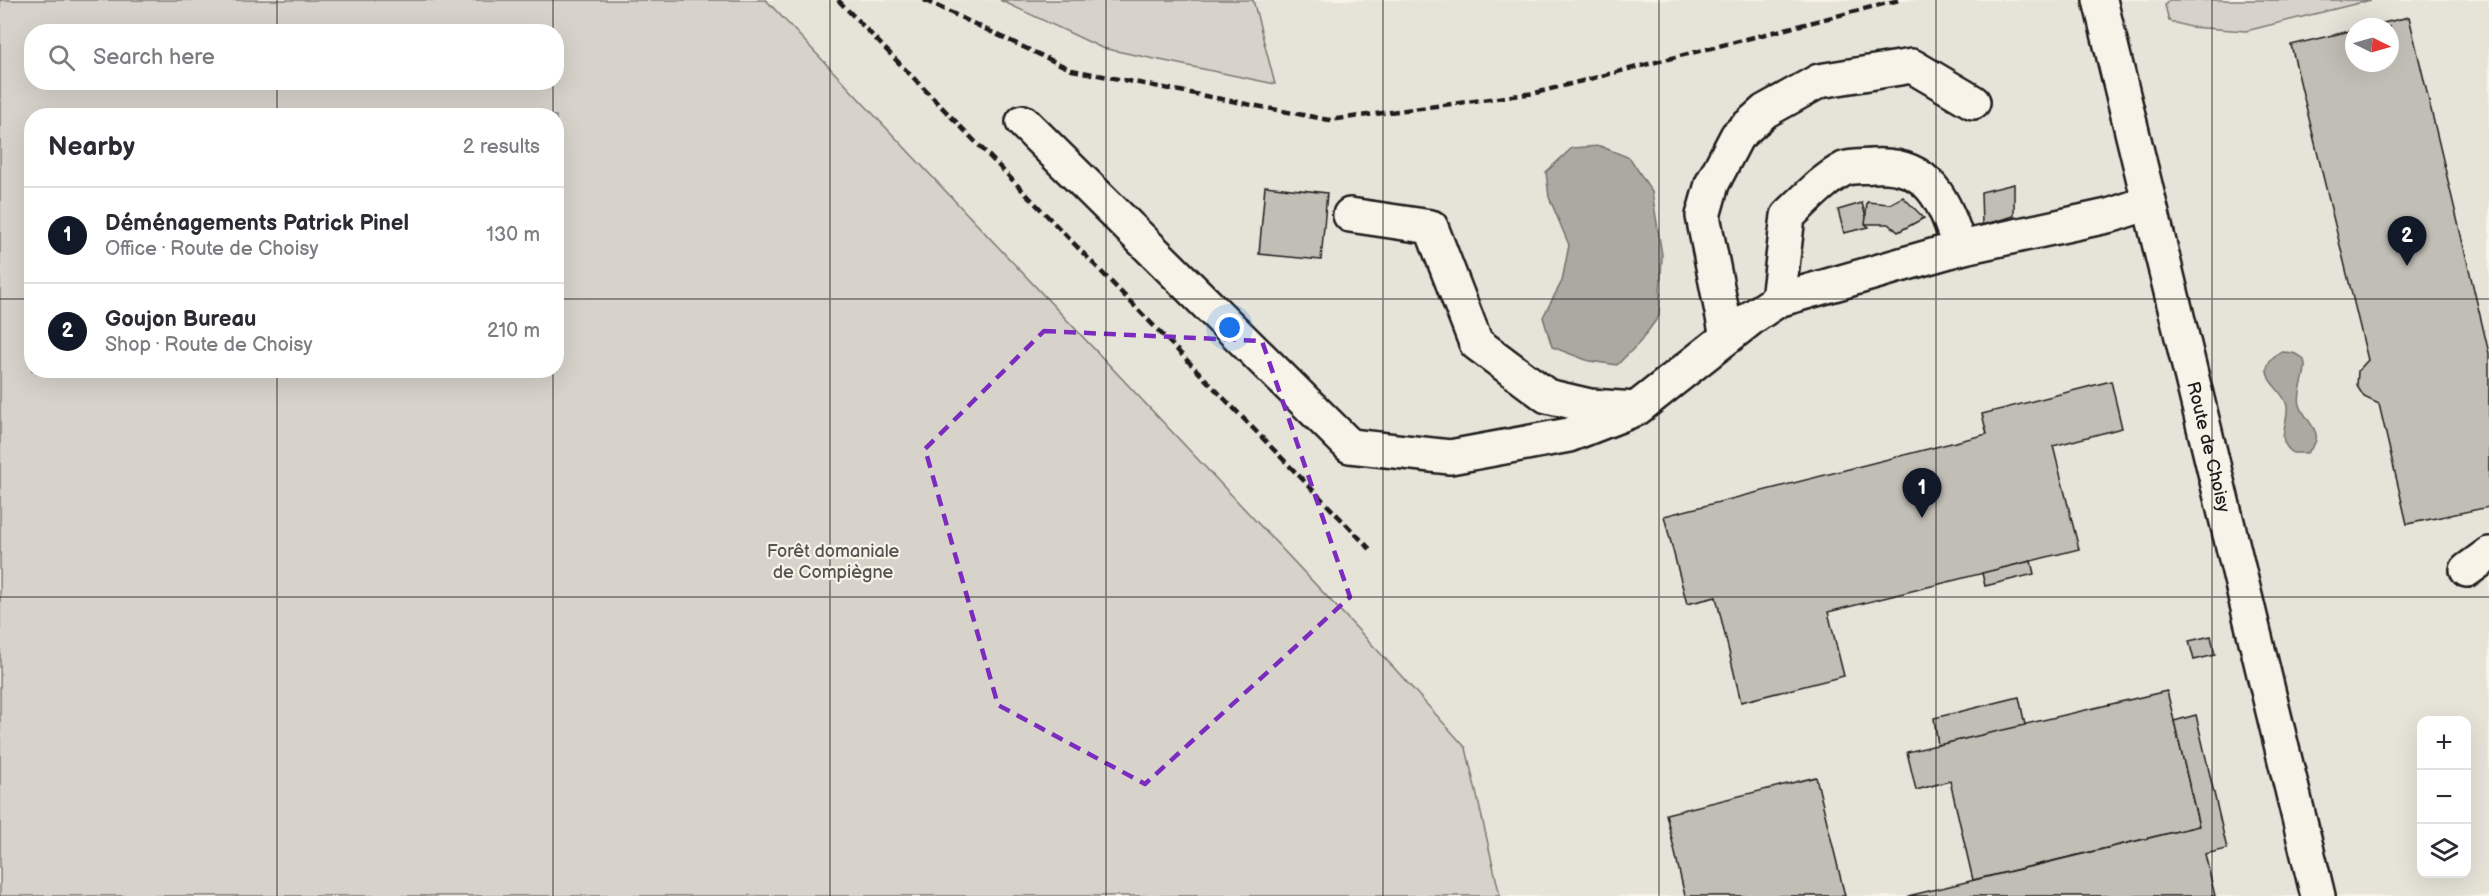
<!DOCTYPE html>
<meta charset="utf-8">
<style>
:root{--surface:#fff;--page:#f2f2f3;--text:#2b2b33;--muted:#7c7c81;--line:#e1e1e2;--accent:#111827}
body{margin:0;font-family:"Balsamiq Sans",sans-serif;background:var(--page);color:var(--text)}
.controls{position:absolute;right:18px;bottom:18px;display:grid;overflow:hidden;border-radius:12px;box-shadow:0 6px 24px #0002}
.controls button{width:54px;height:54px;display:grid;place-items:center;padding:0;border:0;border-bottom:2px solid var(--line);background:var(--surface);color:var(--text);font:30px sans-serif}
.compass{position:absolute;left:2345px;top:18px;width:54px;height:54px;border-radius:50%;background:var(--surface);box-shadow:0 6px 24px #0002;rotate:95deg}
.you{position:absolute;left:1230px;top:328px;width:21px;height:21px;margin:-15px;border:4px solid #fff;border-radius:50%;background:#1a73e8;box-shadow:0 0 0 9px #1a73e833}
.badge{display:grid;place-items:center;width:39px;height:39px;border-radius:50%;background:var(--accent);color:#fff;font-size:20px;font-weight:700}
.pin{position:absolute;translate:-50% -50px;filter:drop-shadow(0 2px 3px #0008)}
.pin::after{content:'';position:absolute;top:32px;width:21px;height:18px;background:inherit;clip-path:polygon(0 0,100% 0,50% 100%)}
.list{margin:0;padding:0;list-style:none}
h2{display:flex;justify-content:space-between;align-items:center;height:78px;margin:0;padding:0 24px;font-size:26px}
h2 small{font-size:20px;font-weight:400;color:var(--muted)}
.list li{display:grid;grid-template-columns:39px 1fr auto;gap:18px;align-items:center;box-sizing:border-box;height:96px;padding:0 24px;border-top:2px solid var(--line)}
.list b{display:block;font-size:22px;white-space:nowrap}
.list p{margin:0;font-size:20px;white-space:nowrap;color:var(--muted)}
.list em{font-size:20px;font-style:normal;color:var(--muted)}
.icon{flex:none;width:33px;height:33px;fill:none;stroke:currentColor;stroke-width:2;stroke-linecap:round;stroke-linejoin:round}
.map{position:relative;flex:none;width:2489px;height:896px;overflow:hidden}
.search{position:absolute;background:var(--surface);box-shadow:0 6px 24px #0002;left:24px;top:24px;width:540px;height:66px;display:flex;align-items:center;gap:15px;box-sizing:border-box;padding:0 21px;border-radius:24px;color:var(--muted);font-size:22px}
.panel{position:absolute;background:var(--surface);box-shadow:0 6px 24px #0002;left:24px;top:108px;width:540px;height:270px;border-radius:24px}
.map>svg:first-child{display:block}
.built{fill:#e6e3d9;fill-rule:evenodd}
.green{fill:#d7d3cb;stroke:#7a7874;stroke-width:1.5;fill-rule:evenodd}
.water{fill:#aca9a2;stroke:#72716c;stroke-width:1.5}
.building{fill:#c0beb5;stroke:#1c1c1c;stroke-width:1.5}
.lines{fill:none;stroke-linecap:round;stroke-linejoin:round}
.minor-casing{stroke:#1c1c1c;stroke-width:38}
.minor{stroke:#f7f3e8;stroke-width:33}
.rail{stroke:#1c1c1c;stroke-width:4.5;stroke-dasharray:9 4.5;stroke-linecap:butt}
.marked{fill:none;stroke:#7b2cbf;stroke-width:4.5;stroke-dasharray:12 8;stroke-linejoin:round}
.grid{fill:none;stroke:#1c1c1c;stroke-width:1.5;stroke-opacity:0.55}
.labels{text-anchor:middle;stroke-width:4.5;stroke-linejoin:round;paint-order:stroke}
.street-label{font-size:18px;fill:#1c1c1c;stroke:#f7f3e8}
.park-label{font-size:18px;fill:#545351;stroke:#f7f3e8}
</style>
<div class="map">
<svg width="2489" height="896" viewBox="0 0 2489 896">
<rect width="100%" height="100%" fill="#f7f3e8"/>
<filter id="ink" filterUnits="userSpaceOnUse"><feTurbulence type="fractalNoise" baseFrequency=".0167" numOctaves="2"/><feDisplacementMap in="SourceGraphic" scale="12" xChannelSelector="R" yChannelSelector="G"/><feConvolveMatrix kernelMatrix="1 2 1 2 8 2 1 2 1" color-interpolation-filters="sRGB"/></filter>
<g filter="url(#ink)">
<path class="built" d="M 766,0 L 2489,0 L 2489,896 L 1472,896 L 923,169 ZM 2354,27 L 2390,27 L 2390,63 L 2354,63 ZM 2422,720 L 2466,720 L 2466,874 L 2422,874 Z"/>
<g class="green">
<path d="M 0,0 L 766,0 L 1395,669 L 1466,748 L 1500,896 L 0,896 ZM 32,32 L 556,32 L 556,82 L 32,82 ZM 32,116 L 556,116 L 556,370 L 32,370 Z"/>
<path d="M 1000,0 L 1253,0 L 1275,84 L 1102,48 Z"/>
<path d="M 2169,0 L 2371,0 L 2246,31 L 2190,27 L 2169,21 L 2165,5 Z"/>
</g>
<g class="water">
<path d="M 1600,146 L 1630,158 L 1652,192 L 1662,255 L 1659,316 L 1640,342 L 1617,365 L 1589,361 L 1552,347 L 1543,317 L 1562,281 L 1569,245 L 1549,197 L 1546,172 L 1572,148 Z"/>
<path d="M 2282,352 C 2325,353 2294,384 2300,405 C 2306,424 2329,433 2307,453 L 2293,453 C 2274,439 2289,425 2287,406 C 2284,391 2266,384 2267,369 C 2268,360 2275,356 2282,352 Z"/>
</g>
<g class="building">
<path d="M 2409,17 L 2489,353 L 2489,507 L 2407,524 L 2379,404 L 2364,397 L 2357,386 L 2358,371 L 2368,360 L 2291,45 L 2354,30 L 2354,63 L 2390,63 L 2390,27 L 2366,27 Z"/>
<path d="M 2014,184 L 2014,216 L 1982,225 L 1981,192 Z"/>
<path d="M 1265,186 L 1327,193 L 1321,260 L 1259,254 Z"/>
<path d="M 1903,197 L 1924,218 L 1898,232 L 1889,224 L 1865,224 L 1867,202 L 1890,204 Z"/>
<path d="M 1862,203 L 1866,217 L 1865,224 L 1869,227 L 1844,233 L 1838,210 Z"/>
<path d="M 2111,381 L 2122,428 L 2053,446 L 2079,549 L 1828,612 L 1844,676 L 1741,702 L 1716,597 L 1687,604 L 1664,516 L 1987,434 L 1982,414 Z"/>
<path d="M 2031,561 L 2034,574 L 1985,586 L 1982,573 Z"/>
<path d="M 2211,636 L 2215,655 L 2194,660 L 2189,641 Z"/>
<path d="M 2167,691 L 2199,826 L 1973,880 L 1950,781 L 1916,790 L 1907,752 Z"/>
<path d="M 2019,697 L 2025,725 L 1938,745 L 1934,718 Z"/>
<path d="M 2196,715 L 2227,849 L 2205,854 L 2215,896 L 1908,896 L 2199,826 L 2174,721 Z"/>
<path d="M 1816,777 L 1845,896 L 1685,896 L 1666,814 Z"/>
</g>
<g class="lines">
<g class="minor-casing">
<g id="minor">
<path id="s1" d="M 2100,0 L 2318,896"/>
<path d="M 1023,122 L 1350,446 L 1450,457 L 1569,435 L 1628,412"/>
<path d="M 1350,215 L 1431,227 L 1476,343 L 1547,396 L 1590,406 L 1636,409 L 1754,316 L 1778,300 L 1960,248 L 2112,215 L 2148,203"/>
<path d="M 1778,300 L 1788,216 C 1805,200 1823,180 1844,169 C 1851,166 1863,167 1872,166 C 1930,162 1944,201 1960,248"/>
<path d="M 1727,337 L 1703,216 L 1712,184 L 1737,136 L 1765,111 L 1819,81 L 1912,66 L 1973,102"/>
<path d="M 2467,570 L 2489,554"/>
</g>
</g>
<use href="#minor" class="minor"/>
<g class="rail">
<path d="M 838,0 L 1370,549"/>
<path d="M 924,0 L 1072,70 L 1329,120 L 1535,93 L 1899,0"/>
</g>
</g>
</g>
<path class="marked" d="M 1044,331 L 1262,341 L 1350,597 L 1145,784 L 998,705 L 925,449 Z"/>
<path class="grid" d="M 277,0 L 277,32M 553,0 L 553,32M 830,0 L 830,896M 1106,0 L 1106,896M 1383,0 L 1383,896M 1659,0 L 1659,896M 1936,0 L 1936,896M 2212,0 L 2212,896M 277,82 L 277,116M 553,82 L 553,116M 0,299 L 32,299M 556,299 L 2489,299M 277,370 L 277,896M 553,370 L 553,896M 0,597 L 2489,597"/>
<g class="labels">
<g class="street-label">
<text dy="6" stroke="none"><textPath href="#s1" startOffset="460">Route de Choisy</textPath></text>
</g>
<g class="park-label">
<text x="833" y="557">Forêt domaniale<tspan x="833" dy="21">de Compiègne</tspan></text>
</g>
</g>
</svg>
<div class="controls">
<button>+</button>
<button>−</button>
<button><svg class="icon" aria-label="layers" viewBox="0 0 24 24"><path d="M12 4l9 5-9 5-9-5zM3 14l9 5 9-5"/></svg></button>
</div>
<svg class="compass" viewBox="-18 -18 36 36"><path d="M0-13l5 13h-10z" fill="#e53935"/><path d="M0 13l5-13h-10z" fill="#7c7c81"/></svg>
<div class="you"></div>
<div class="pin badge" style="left:1922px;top:518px">1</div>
<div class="pin badge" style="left:2407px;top:266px">2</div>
<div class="search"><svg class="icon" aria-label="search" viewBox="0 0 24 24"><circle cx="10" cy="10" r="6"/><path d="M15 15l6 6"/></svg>Search here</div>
<section class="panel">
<h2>Nearby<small>2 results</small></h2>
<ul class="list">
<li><span class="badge">1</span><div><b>Déménagements Patrick Pinel</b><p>Office · Route de Choisy</p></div><em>130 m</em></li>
<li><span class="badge">2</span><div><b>Goujon Bureau</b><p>Shop · Route de Choisy</p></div><em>210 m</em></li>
</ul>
</section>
</div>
